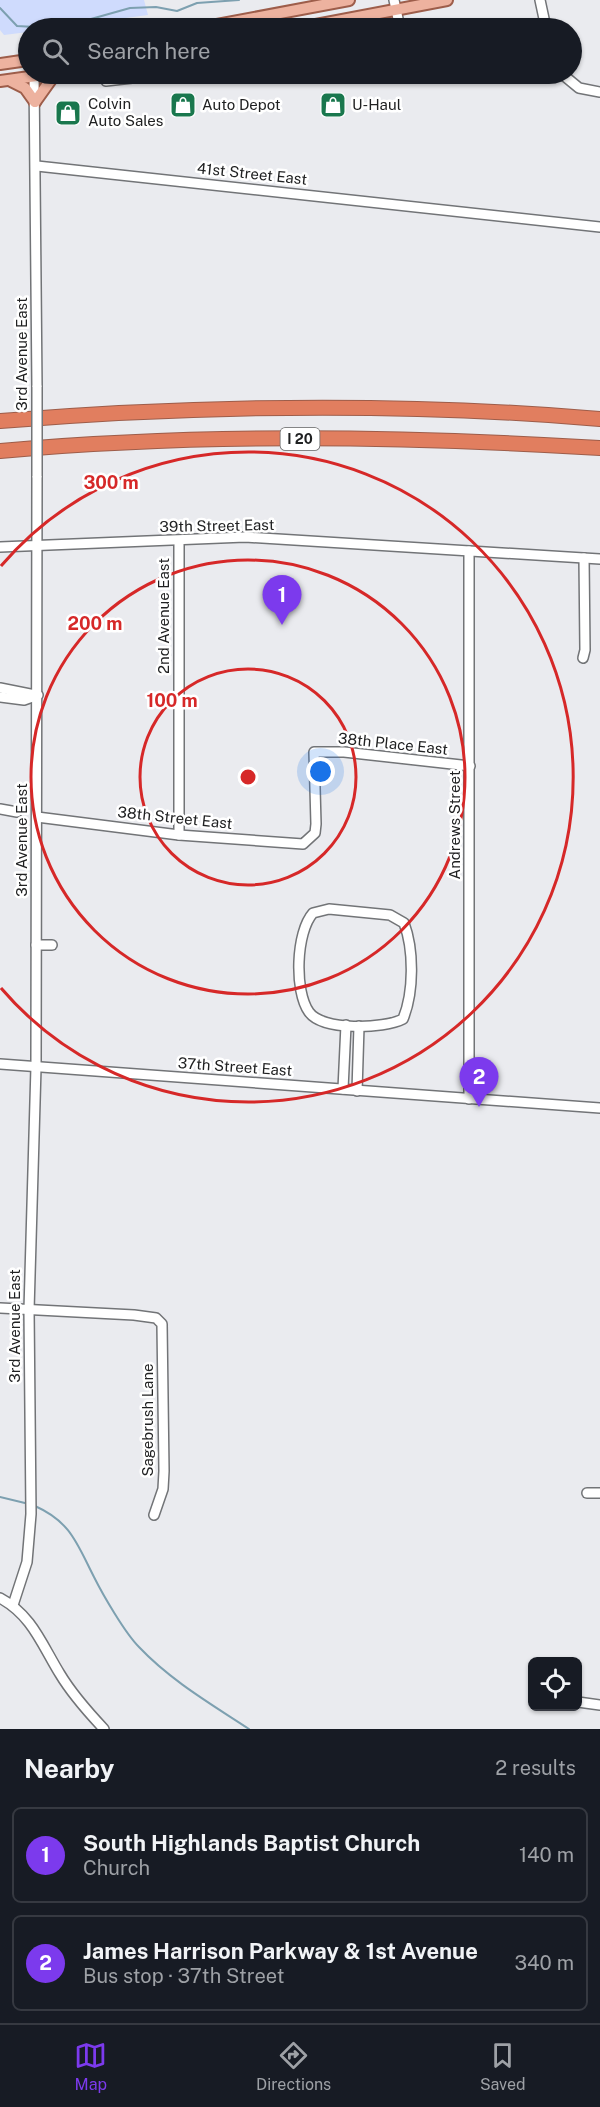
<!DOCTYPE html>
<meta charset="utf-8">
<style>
:root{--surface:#171b24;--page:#20242c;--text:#f1f3f6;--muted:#9ea1a6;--line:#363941;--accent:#7c3aed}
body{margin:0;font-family:"Public Sans",sans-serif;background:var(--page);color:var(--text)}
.controls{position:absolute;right:18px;bottom:18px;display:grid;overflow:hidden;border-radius:9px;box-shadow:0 2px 4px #0004}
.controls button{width:54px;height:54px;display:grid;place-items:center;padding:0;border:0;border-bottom:2px solid var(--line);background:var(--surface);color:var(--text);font:30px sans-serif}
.you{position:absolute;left:321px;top:772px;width:21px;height:21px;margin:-15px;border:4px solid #fff;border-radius:50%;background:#1a73e8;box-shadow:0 0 0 9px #1a73e833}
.badge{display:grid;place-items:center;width:39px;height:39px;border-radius:50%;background:var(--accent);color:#fff;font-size:20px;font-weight:700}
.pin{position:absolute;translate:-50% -50px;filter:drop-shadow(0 2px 3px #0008)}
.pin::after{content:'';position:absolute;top:32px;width:21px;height:18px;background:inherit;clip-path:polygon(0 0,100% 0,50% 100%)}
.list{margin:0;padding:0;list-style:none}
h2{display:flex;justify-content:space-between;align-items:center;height:78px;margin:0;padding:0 24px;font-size:26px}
h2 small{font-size:20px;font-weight:400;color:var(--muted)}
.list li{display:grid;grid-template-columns:39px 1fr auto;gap:18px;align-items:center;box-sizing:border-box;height:96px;margin:0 12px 12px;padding:0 12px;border:2px solid var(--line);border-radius:9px}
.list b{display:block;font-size:22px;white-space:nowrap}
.list p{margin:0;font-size:20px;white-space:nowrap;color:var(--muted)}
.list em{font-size:20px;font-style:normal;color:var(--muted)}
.icon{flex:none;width:33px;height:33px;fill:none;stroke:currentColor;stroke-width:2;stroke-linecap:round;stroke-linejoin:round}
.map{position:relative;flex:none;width:600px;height:1729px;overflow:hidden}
.search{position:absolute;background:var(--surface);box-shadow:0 2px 4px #0004;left:18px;right:18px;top:18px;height:66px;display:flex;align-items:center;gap:15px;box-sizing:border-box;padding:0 21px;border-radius:33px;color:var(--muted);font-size:22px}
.sheet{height:294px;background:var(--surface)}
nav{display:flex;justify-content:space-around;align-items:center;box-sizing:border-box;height:84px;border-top:2px solid var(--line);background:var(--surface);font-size:16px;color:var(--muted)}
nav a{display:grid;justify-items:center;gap:3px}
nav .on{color:var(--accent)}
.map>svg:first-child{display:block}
.green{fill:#cfdbfd}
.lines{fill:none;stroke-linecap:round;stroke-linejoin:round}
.stream{stroke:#7da0b0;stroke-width:2}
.minor-casing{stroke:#727477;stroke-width:12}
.major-casing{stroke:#9d5d4a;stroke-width:14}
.highway-casing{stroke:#9d5d4a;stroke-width:16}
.minor{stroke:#fff;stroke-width:9}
.major{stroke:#edb29f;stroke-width:10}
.highway{stroke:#e17e5f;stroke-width:14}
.minor-bridge-casing{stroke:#727477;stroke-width:12;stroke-linecap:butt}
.minor-bridge{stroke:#fff;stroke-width:9}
.ring{fill:none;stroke:#d62828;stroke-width:3}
.labels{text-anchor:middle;stroke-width:5;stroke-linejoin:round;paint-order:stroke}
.shield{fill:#fff;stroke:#636464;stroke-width:1.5}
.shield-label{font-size:14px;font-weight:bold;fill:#202122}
.poi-label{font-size:15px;fill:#202122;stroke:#fff;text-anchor:start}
.street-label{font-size:15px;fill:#202122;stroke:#fff}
.centre{fill:#d62828;stroke:#fff;stroke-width:3}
.ring-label{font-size:18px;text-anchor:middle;font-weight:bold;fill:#d62828;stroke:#fff;stroke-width:5;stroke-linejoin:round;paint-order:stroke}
</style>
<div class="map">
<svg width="600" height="1729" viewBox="0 0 600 1729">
<rect width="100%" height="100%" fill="#eaebef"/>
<path class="green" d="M 0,0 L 144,0 L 148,15 L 51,28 L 28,28 L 28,32 L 4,35 L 0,30 Z"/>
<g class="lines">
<g class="stream">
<path d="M 0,8 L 17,26 L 53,28"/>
<path d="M 59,28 L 130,8 L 156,7 L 177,11 L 197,3 L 239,0"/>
<path d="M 0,1497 L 29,1504"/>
<path d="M 35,1506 C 71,1522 77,1544 94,1577 C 103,1595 125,1633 139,1647 C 170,1680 211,1704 249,1729"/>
</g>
<g class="minor-casing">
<g id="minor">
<path d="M 394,0 L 400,28"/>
<path d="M 540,0 L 546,28"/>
<path d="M 402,28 L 435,24"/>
<path d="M 34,74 L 37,387"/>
<path d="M 103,74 L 106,81 L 167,74"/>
<path d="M 562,74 L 579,88 L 600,92"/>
<path d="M 37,166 L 600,227"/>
<path d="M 179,541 L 179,835"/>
<path d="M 0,547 L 245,537 L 600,559"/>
<path d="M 583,658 L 585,650 L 584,558"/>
<path d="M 0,688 L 35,695"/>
<path d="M 0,697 L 24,700 L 38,695"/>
<path d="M 0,809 L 17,812"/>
<path d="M 37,817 L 179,835 L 303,844 L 315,833 L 316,824 L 314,752 L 344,752 L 470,766"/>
<path d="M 329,909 L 390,915 L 404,923 C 414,950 414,992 403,1019 C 384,1029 322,1031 309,1012 C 294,991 296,932 313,913 Z"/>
<path d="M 36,945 L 52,945"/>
<path d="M 0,1064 L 600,1108"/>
<path d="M 343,1089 L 346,1025"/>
<path d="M 357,1091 L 359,1026"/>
<path d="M 469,1099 L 469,551"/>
<path d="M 0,1308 L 134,1315 L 156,1318 L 162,1324 L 164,1471 L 163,1489 L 154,1515"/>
<path d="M 587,1493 L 600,1493"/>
<path d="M 0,1598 C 32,1615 42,1645 60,1674 C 72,1694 88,1712 104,1729"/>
<path d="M 13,1605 L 27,1562 L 31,1514 L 29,1310 L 36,1067 L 37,476"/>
<path d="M 578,1702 L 600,1705"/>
</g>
</g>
<g class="major-casing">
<g id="major">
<path d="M 201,28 L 349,0"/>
<path d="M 300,28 L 447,0"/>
<path d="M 0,64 L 28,60"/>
<path d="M 0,81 L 51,74"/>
<path d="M 11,81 L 25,88 L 35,102"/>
<path d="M 35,102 L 55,74"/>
</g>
</g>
<g class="highway-casing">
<g id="highway">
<path d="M 0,421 C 200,405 400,402 600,419"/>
<path d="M 0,451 C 200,433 400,436 600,448"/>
</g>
</g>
<use href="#minor" class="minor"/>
<use href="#major" class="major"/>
<use href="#highway" class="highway"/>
<g class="minor-bridge-casing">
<path id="minor-bridge" d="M 37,476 L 37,387"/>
</g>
<use href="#minor-bridge" class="minor-bridge"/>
</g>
<g class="ring">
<circle cx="248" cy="777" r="108"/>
<circle cx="248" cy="777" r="217"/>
<path d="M1 566A325 325 0 1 1 1 988"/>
</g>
<defs>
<g id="shop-square" transform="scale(1.35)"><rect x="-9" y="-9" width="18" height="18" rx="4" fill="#19774d" stroke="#fff"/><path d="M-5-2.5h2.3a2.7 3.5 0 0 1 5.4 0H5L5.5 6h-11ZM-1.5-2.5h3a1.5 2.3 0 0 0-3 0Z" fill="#fff"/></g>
</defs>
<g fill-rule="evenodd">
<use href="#shop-square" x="183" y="105"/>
<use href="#shop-square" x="333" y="105"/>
<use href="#shop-square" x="68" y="113"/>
</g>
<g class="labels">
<rect class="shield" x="280.5" y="428" width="39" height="22" rx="4.5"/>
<g class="shield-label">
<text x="300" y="444">I 20</text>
</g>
<g class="poi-label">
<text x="88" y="109">Colvin<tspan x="88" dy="17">Auto Sales</tspan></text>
<text x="202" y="110">Auto Depot</text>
<text x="352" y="110">U-Haul</text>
</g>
<g class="street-label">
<text transform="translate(252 174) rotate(6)" y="5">41st Street East</text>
<text transform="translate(22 354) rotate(-90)" y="5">3rd Avenue East</text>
<text transform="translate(217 526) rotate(-1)" y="5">39th Street East</text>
<text transform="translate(164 616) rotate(-90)" y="5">2nd Avenue East</text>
<text transform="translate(393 744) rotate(6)" y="5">38th Place East</text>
<text transform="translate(175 818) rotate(6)" y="5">38th Street East</text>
<text transform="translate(455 825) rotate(-90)" y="5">Andrews Street</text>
<text transform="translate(22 840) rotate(-90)" y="5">3rd Avenue East</text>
<text transform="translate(235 1067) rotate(4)" y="5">37th Street East</text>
<text transform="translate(15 1326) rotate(-90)" y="5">3rd Avenue East</text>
<text transform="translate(148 1420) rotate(-90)" y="5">Sagebrush Lane</text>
</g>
</g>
<circle cx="248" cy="777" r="9" class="centre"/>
<g class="ring-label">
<text x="111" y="489">300 m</text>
<text x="95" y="630">200 m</text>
<text x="172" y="707">100 m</text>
</g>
</svg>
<div class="controls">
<button><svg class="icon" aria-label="locate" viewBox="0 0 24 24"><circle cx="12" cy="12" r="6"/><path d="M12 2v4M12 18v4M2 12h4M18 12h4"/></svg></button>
</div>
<div class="you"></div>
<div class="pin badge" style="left:282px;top:625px">1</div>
<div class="pin badge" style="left:479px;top:1107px">2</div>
<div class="search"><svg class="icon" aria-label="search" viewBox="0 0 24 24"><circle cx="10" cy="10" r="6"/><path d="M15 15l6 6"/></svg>Search here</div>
</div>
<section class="sheet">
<h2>Nearby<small>2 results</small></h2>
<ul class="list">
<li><span class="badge">1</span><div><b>South Highlands Baptist Church</b><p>Church</p></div><em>140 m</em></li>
<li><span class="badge">2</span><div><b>James Harrison Parkway &amp; 1st Avenue</b><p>Bus stop · 37th Street</p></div><em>340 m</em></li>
</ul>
</section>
<nav>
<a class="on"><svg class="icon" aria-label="map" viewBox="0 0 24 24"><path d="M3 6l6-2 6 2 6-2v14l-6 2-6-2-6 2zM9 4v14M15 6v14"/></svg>Map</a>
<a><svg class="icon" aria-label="directions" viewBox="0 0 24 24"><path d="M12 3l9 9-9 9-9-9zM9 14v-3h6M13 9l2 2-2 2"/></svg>Directions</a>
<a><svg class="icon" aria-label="saved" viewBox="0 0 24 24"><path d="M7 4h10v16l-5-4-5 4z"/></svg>Saved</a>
</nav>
